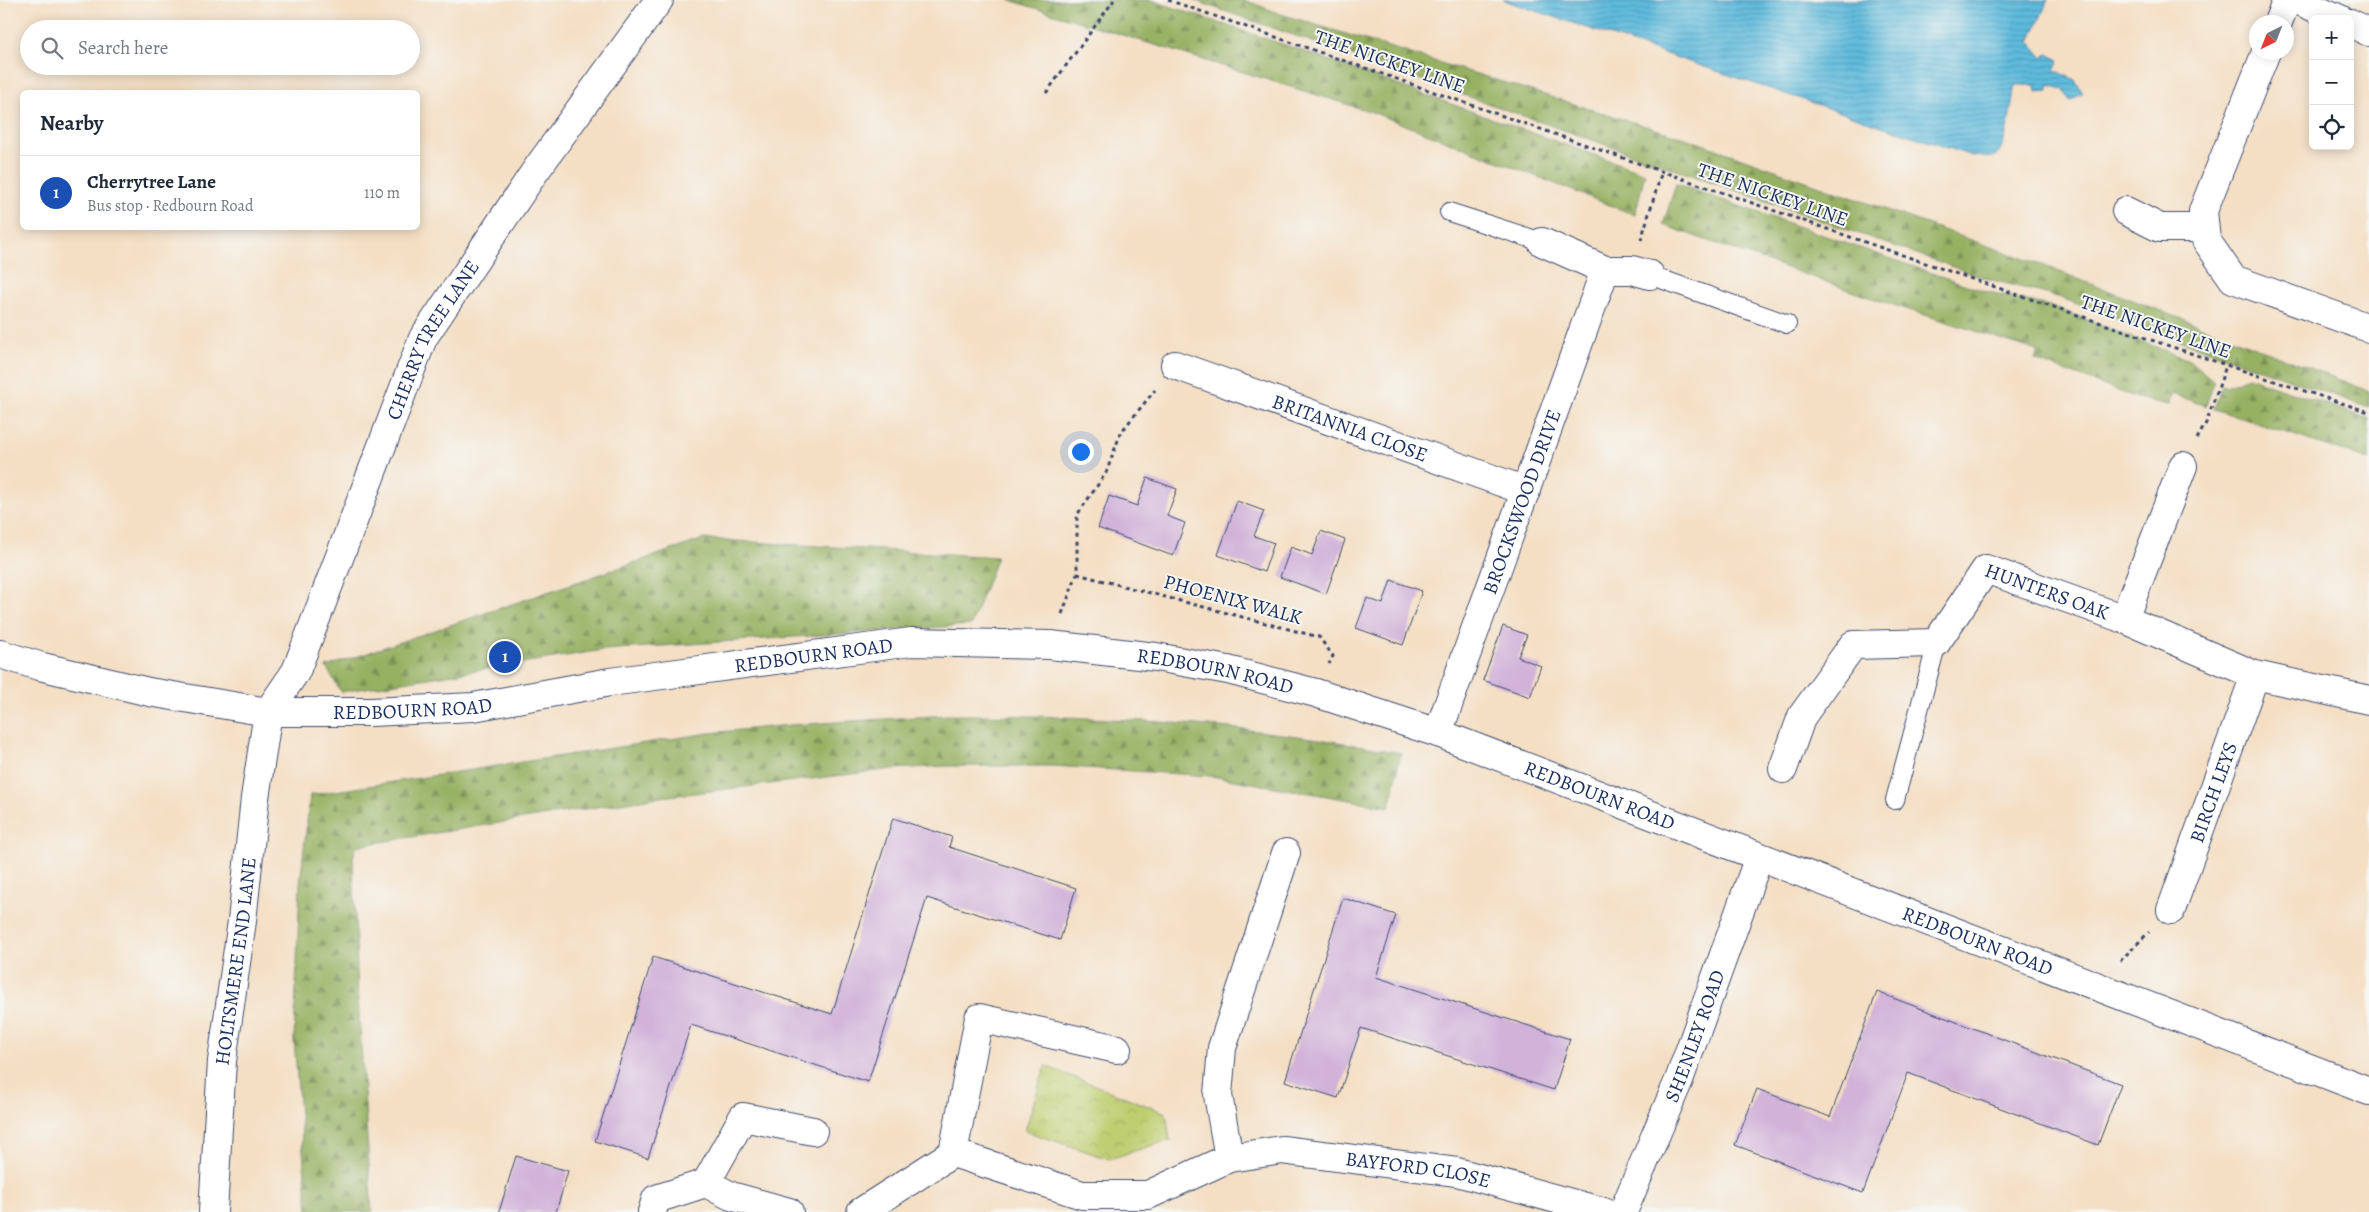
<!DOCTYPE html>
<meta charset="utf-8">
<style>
:root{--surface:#fff;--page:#f2f2f3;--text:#1f2937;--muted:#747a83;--line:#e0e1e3;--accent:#d1495b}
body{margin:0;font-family:Alegreya,serif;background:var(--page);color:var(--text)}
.controls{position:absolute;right:15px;top:15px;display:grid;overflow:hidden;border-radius:8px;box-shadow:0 2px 12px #0003}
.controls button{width:45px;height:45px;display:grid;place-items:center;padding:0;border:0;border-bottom:1px solid var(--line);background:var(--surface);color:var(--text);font:25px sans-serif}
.compass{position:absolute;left:2249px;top:15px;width:45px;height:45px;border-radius:50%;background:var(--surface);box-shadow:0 2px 12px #0003;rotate:223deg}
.you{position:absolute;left:1080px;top:451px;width:18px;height:18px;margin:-12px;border:4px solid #fff;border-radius:50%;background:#1a73e8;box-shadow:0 0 0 8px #1a73e833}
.badge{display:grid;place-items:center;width:32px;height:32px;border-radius:50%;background:var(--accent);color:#fff;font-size:16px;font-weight:700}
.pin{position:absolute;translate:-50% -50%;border:2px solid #fff;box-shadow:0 1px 5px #0006}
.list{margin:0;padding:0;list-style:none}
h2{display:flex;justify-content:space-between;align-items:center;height:65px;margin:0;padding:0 20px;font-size:21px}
h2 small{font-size:16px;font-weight:400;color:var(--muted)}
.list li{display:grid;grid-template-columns:32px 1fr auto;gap:15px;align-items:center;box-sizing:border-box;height:75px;padding:0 20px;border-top:1px solid var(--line)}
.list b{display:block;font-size:19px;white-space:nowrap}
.list p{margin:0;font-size:16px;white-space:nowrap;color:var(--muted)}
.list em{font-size:16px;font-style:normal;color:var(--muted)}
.icon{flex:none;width:28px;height:28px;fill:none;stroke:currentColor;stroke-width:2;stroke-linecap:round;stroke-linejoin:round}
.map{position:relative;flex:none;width:2369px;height:1212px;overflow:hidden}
.search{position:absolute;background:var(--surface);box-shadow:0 2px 12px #0003;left:20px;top:20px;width:400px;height:55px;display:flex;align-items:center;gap:12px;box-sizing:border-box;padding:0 18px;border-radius:28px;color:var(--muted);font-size:19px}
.panel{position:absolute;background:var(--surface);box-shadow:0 2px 12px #0003;left:20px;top:90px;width:400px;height:140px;border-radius:8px}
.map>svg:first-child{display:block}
.forest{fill:url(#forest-firs);stroke:#587060}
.park{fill:url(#park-crowns);stroke:#6c7e67}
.water{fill:url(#water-rules);stroke:#3d759e}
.building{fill:#d1b3d9}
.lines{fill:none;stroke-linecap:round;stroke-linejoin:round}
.lane-casing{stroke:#3c496d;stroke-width:20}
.street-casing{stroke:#3c496d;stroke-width:30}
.secondary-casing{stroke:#3c496d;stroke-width:30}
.path{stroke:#3c496d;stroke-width:3;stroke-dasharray:4 4;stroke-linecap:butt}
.lane{stroke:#fff;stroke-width:18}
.street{stroke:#fff;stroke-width:28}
.secondary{stroke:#fff;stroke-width:28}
.labels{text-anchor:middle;stroke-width:4;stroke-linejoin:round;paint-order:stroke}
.street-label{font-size:20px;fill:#1b2f5e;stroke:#f6f6f2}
</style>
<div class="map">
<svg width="2369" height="1212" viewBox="0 0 2369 1212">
<defs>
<pattern id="forest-firs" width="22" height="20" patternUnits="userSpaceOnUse" patternTransform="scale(1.25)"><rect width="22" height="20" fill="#96b162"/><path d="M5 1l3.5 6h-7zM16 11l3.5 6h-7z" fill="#7a9054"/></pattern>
<pattern id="park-crowns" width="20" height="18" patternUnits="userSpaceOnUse" patternTransform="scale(1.25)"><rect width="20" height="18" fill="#bece70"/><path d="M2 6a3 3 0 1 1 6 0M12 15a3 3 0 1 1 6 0" fill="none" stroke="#a3b163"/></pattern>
<pattern id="water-rules" width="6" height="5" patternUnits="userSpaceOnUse" patternTransform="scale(1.25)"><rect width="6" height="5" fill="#5fbbdd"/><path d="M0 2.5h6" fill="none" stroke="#4e98b6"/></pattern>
</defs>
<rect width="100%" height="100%" fill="#f6f6f2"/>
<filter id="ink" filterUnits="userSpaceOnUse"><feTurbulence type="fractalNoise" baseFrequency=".02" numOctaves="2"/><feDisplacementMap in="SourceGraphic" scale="10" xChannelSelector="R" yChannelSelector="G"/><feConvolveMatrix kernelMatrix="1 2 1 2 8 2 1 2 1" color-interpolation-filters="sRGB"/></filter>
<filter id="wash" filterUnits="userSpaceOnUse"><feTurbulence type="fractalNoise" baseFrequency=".0096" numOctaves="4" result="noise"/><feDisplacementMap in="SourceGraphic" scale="20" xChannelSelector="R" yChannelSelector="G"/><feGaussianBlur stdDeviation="1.12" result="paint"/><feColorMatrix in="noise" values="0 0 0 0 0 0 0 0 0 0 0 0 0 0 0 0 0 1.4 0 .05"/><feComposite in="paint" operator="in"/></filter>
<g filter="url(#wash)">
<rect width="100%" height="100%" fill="#f4dfc4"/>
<g class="forest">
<path d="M 1009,0 L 1151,0 L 1291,47 L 1645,173 L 1635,215 L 1372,112 Z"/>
<path d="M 1193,0 L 1244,0 L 1281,14 L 1691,140 L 2047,267 L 2369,391 L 2369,408 L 2058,297 L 1985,278 Z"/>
<path d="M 1676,184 L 1981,290 L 2054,307 L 2189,360 L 2214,381 L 2206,406 L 2172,394 L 2168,405 L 2137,398 L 2035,360 L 2038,351 L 1878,300 L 1663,225 Z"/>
<path d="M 2248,377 L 2369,419 L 2369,460 L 2214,409 L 2222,385 L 2226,386 Z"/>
<path d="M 704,539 L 997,557 L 971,625 L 603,650 L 341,692 L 326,667 Z"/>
<path d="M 947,715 C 1099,715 1251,724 1401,753 L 1390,807 L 1211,776 L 1053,766 L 946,766 L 894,769 L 653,798 L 356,846 L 353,858 L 358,1000 L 372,1212 L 308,1212 L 294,1040 L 300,884 L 310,795 L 709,733 L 790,725 Z"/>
</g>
<path class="park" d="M 1045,1066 L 1166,1113 L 1170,1140 L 1109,1159 L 1025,1131 Z"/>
<path class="water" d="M 1503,0 L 2048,0 L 2030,42 L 2043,58 L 2047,54 L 2059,60 L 2054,70 L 2075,80 L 2083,93 L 2070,101 L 2063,89 L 2048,85 L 2048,91 L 2036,92 L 2035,85 L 2015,85 C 2012,99 2007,149 1995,156 C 1989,159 1979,156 1972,156 Z"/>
<g id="blocks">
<g class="building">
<path d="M 1147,478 L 1177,489 L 1167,516 L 1185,523 L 1173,556 L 1098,528 L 1109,496 L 1137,506 Z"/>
<path d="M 1237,501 L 1264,511 L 1254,536 L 1274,543 L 1264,572 L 1218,555 Z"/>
<path d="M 1321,531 L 1345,540 L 1326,594 L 1280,577 L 1291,547 L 1312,555 Z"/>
<path d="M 1391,580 L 1422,591 L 1403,645 L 1356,628 L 1367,598 L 1383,604 Z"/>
<path d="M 1503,626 L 1527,635 L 1518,657 L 1541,666 L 1530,697 L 1483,680 Z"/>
<path d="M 893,818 L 952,837 L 949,847 L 1076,888 L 1060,940 L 927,898 L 868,1082 L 691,1025 L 648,1158 L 595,1141 L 653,957 L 832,1014 Z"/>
<path d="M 1343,898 L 1396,915 L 1376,977 L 1570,1039 L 1554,1090 L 1361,1028 L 1338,1098 L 1285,1081 Z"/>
<path d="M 1877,992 L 2121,1084 L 2098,1145 L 1908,1073 L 1863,1193 L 1735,1145 L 1757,1089 L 1830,1117 Z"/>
<path d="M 516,1156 L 568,1171 L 556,1212 L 499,1212 Z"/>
</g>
</g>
</g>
<g filter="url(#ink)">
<use href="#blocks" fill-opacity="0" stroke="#3c496d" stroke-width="1"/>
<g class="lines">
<g class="lane-casing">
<g id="lane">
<path d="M 1449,212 L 1542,242"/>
<path d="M 1650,275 L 1787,324"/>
<path d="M 1895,800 L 1938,639"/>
</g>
</g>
<g class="street-casing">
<g id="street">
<path d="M 2297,0 L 2340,19"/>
<path d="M 2278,22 L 2287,0"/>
<path d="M 2350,23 L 2369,32"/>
<path d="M 2266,52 L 2203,211 L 2206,240 L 2233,279 L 2369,328"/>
<path d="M 2126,211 L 2160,228 L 2204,228"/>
<path d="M 1542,242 L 1605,270 L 1632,270 L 1650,275"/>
<path id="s1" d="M 1175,365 L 1526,491"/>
<path d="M 2124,619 L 2183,466"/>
<path id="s2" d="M 1438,733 L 1605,270"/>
<path id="s3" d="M 1783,769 L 1802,716 L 1853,645 L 1936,643 L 1986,569 L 2124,619 L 2255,675 L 2369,700"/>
<path id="s4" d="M 2171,910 L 2255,675"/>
<path d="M 953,1153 L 979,1018 L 1117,1049"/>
<path d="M 1229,1158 L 1218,1095 L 1222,1048 L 1286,853"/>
<path d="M 706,1183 L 731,1196 L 789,1212"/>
<path d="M 652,1212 L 656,1199 L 706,1183 L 743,1117 L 813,1131"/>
<path id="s5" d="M 861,1212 L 953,1153 L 1082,1195 L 1148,1195 L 1229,1158 L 1282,1150 L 1457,1172 L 1604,1212"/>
</g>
</g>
<g class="secondary-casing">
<g id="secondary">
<path id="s6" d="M 0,654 L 39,666 L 149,692 L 268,712 L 371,712 L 473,707 L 610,682 L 911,642 L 1050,645 L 1156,657 L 1228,670 L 1316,693 L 1438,733 L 2369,1091"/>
<path id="s7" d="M 213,1212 L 222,1061 L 242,921 L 255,798 L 268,712 L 296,671 L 423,338 L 536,170 L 659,0"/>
<path id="s8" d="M 1623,1212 L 1679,1080 L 1759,857"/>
</g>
</g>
<g class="path">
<path d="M 1168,0 C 1568,137 1966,281 2369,412"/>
<path d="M 1046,93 L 1114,0"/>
<path d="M 1641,240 L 1662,171"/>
<path d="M 2197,439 L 2206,423 L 2226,366"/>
<path d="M 1077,574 L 1319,637 L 1333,656 L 1329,664"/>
<path d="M 1062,614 L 1077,574 L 1077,515 L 1106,473 L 1121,432 L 1155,390"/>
<path d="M 2120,961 L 2149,932"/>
</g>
<use href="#lane" class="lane"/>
<use href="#street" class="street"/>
<use href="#secondary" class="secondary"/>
</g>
</g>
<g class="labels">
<g class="street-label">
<text transform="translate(1390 61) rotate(19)" y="7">THE NICKEY LINE</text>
<text transform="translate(1773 194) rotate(19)" y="7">THE NICKEY LINE</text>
<text transform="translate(2156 326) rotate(19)" y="7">THE NICKEY LINE</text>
<text dy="7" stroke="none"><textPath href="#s7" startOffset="912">CHERRY TREE LANE</textPath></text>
<text dy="7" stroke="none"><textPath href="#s1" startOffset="186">BRITANNIA CLOSE</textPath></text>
<text dy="7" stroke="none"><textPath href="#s2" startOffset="246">BROCKSWOOD DRIVE</textPath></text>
<text dy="7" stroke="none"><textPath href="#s3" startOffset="381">HUNTERS OAK</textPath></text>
<text transform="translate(1233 599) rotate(15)" y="7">PHOENIX WALK</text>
<text dy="7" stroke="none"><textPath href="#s6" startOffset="824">REDBOURN ROAD</textPath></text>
<text dy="7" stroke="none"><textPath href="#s6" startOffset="1229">REDBOURN ROAD</textPath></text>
<text dy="7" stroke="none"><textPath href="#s6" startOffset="419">REDBOURN ROAD</textPath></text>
<text dy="7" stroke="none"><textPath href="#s4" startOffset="125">BIRCH LEYS</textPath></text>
<text dy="7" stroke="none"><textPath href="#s6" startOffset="1634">REDBOURN ROAD</textPath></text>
<text dy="7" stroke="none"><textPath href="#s6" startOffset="2039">REDBOURN ROAD</textPath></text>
<text dy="7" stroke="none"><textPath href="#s7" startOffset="252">HOLTSMERE END LANE</textPath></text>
<text dy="7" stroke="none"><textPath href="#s8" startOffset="190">SHENLEY ROAD</textPath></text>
<text dy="7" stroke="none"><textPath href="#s5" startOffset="591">BAYFORD CLOSE</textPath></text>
</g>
</g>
</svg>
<div class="controls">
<button>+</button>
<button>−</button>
<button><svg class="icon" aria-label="locate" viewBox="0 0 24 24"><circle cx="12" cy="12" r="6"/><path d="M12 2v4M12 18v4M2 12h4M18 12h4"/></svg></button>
</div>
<svg class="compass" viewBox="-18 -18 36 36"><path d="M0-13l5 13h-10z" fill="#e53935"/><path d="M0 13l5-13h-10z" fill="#747a83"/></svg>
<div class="you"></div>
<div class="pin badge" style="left:505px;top:657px;background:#1a4fb4">1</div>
<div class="search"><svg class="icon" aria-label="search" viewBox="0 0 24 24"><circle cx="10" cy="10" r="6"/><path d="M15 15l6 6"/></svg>Search here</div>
<section class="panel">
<h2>Nearby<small></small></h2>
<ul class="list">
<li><span class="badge" style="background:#1a4fb4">1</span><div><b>Cherrytree Lane</b><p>Bus stop · Redbourn Road</p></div><em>110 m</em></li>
</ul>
</section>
</div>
